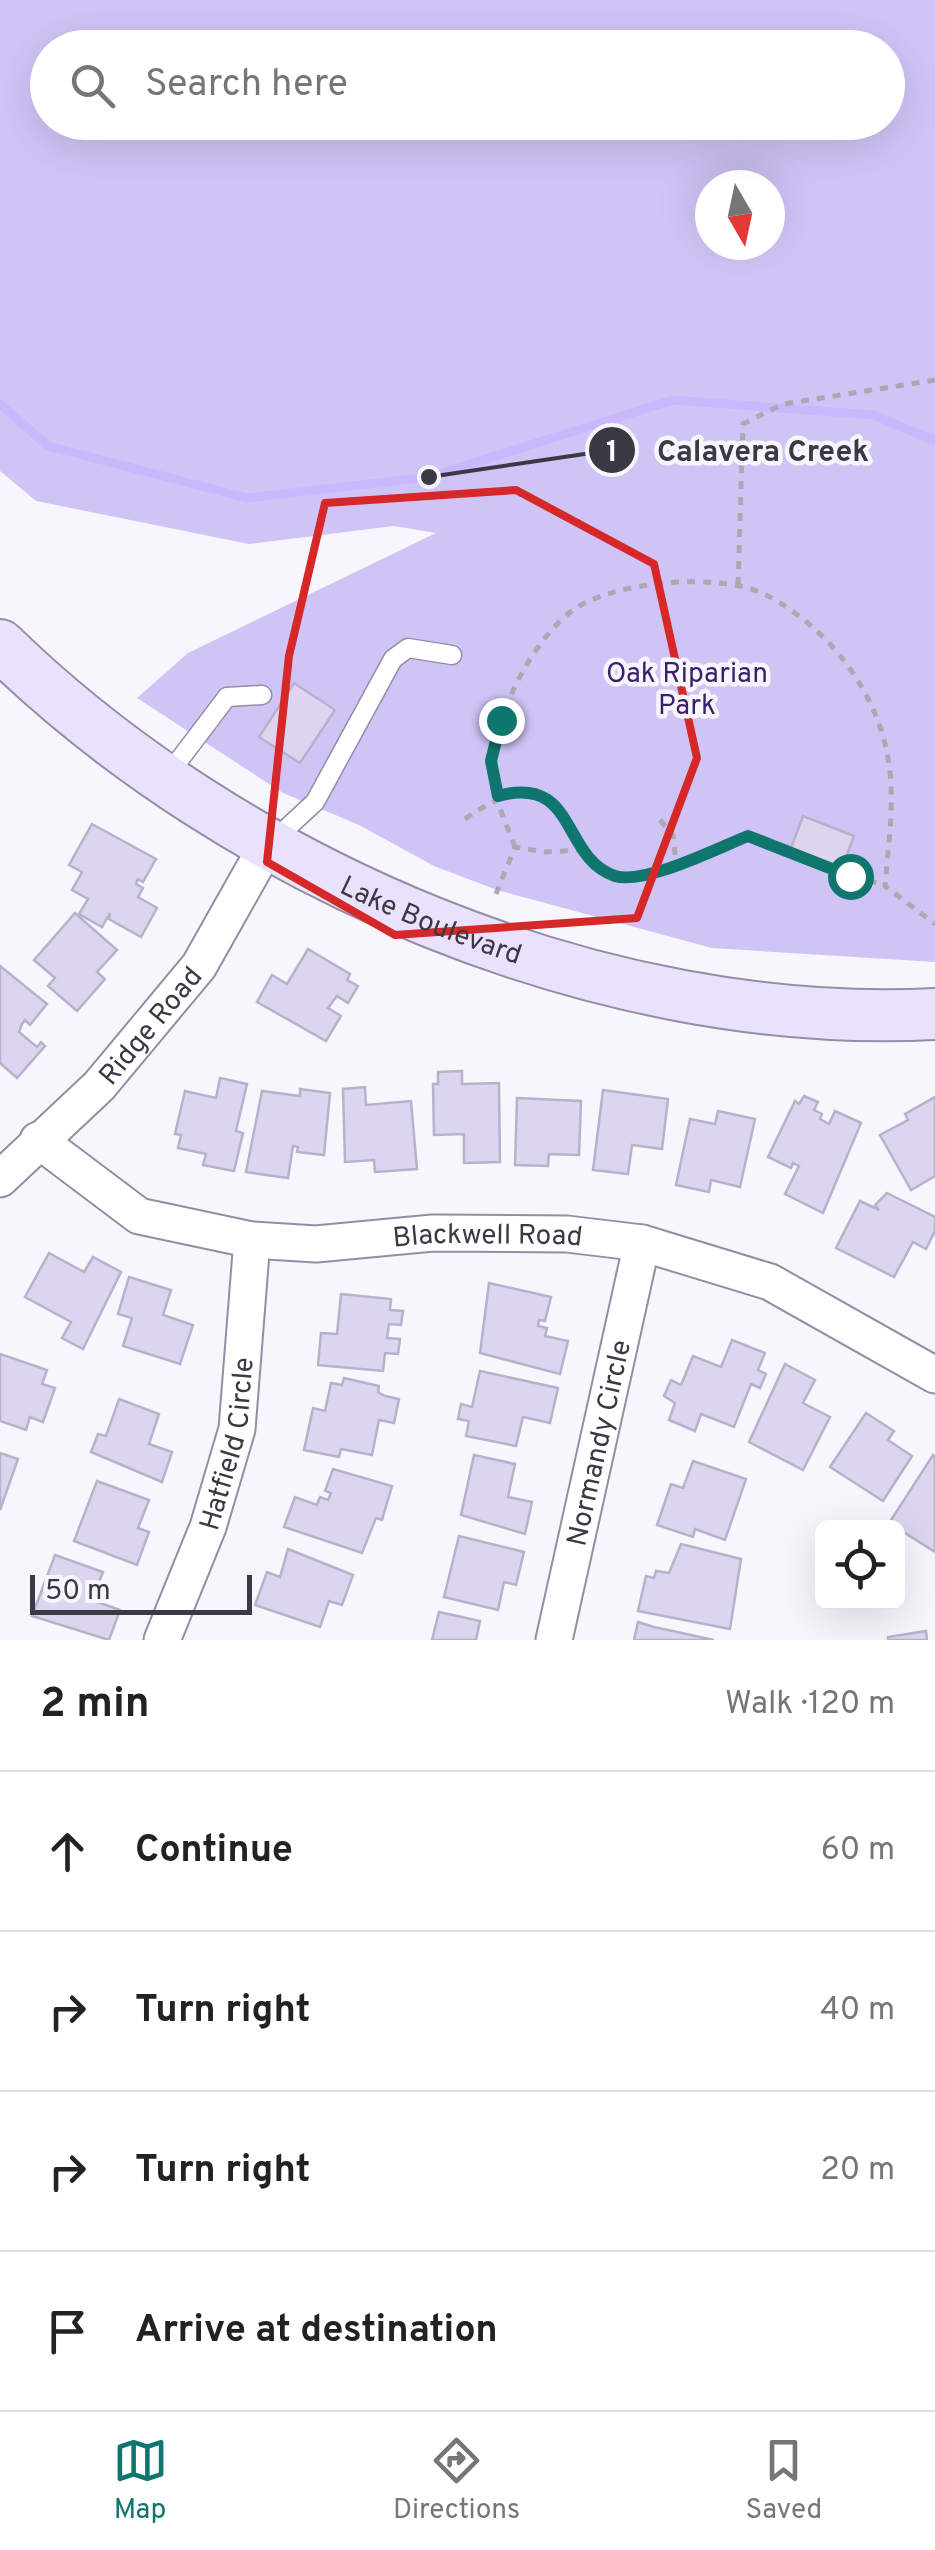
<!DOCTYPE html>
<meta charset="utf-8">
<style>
:root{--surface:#fff;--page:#f6f6f6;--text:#222;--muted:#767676;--line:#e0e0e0;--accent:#0f766e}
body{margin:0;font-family:Overpass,sans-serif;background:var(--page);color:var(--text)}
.controls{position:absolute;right:30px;bottom:30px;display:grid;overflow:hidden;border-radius:15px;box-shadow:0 10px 40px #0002}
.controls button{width:90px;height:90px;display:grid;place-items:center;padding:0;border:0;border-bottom:2px solid var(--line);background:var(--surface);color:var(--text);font:50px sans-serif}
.compass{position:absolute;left:695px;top:170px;width:90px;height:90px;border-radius:50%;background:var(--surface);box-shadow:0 10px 40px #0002;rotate:171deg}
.scale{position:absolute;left:30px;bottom:25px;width:222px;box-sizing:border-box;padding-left:10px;border:5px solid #3b3944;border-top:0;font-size:28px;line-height:35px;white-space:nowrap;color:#3b3944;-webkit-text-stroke:8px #f7f6fc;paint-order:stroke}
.stop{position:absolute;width:30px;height:30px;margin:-22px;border:8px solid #0f766e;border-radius:50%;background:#fff}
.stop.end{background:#0f766e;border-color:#fff;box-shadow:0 2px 10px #0008}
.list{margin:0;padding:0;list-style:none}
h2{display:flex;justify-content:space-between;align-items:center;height:130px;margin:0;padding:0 40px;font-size:42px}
h2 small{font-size:32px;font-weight:400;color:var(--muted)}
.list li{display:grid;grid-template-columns:65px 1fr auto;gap:30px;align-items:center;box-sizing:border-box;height:160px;padding:0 40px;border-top:2px solid var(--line)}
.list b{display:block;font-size:38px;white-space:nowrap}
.list em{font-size:32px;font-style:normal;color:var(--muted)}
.icon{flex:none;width:55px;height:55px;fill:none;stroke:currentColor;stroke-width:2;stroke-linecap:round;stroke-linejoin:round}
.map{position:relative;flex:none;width:935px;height:1640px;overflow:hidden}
.search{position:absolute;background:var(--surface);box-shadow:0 10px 40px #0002;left:30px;right:30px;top:30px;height:110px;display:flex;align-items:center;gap:25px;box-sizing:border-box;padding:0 35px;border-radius:55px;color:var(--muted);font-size:38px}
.sheet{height:770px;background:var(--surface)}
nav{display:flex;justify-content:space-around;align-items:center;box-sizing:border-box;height:140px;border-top:2px solid var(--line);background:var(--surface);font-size:28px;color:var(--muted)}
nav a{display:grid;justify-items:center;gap:5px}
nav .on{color:var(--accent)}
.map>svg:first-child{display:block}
.green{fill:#d0c4f6;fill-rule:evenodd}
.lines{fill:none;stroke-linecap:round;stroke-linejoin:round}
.stream{stroke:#cab8ff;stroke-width:9}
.building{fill:#dbd5f0;stroke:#b7b2cc;stroke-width:2.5}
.lane-casing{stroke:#938da6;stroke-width:21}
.street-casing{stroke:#938da6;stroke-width:39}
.secondary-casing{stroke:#938da6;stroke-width:54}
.path{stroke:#aaa9b1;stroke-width:5;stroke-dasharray:8 8;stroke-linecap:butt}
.lane{stroke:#fff;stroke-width:18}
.street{stroke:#fff;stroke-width:35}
.secondary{stroke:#eae2fd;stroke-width:50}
.route{stroke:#0f766e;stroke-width:12}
.marked{fill:none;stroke:#d62828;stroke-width:8;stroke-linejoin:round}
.labels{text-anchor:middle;stroke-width:9;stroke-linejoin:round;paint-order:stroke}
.park-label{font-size:28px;fill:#3b1e6c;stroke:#f7f6fc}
.street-label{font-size:28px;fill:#3b3944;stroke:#f7f6fc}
.leader{fill:none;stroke:#3b3944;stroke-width:4}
.callout-dot{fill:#3b3944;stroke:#f7f6fc;stroke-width:4}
.mark-label{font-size:30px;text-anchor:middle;font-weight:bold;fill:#fff}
.callout-label{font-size:30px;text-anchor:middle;font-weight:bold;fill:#3b3944;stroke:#f7f6fc;stroke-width:9;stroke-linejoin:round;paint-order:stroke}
</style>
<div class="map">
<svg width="935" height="1640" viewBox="0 0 935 1640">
<rect width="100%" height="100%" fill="#f7f6fc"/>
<path class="green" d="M 0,0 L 935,0 L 935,962 L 712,948 L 497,890 L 434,866 L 359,825 L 283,793 L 137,698 L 188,653 L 436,533 L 394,526 L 249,544 L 36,501 L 0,471 ZM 48,48 L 888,48 L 888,122 L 48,122 ZM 710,185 L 770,185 L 770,245 L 710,245 Z"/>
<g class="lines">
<path class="stream" d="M 0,404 L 48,446 L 247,498 L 429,477 L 673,400 L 874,415 L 935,441"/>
</g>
<g class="building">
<path d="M 294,683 L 335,710 L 300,763 L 259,737 Z"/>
<path d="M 803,816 L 854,836 L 842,868 L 791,848 Z"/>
<path d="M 92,824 L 156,859 L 143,882 L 138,879 L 136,884 L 143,888 L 138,897 L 157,908 L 141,937 L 109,919 L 110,913 L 102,927 L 79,914 L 88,899 L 72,890 L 82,872 L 69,865 Z"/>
<path d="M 75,913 L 117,950 L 97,972 L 105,979 L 77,1011 L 48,986 L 55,978 L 34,960 Z"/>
<path d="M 308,949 L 350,974 L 347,980 L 358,986 L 348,1003 L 337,996 L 328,1008 L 341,1016 L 326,1041 L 257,1002 L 272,975 L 287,984 Z"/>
<path d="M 0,966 L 47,1004 L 30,1025 L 25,1020 L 22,1024 L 19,1032 L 37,1047 L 41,1042 L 45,1046 L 17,1078 L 0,1063 Z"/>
<path d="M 462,1071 L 462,1084 L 499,1083 L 500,1162 L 464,1163 L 464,1134 L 434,1135 L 433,1084 L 438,1084 L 438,1072 Z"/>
<path d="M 220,1078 L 247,1084 L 236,1131 L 243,1133 L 234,1171 L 203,1165 L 206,1154 L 178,1148 L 181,1135 L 175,1134 L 185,1091 L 216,1098 Z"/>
<path d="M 365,1087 L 366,1105 L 411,1101 L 417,1169 L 375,1172 L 374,1160 L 345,1162 L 343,1089 Z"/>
<path d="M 300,1089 L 330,1093 L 324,1155 L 297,1152 L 298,1147 L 293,1146 L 288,1178 L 246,1172 L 262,1091 L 300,1096 Z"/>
<path d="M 603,1090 L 668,1099 L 662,1149 L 632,1145 L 628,1174 L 593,1170 Z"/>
<path d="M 804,1096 L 818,1102 L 814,1110 L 822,1114 L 820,1119 L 829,1124 L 835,1111 L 861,1123 L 823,1213 L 785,1194 L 799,1166 L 793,1163 L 791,1168 L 768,1157 L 795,1101 L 799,1104 Z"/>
<path d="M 935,1097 L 935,1176 L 911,1190 L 880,1135 L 908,1120 L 905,1114 Z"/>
<path d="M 517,1098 L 581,1101 L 579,1155 L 549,1154 L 548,1166 L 515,1165 Z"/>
<path d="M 718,1111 L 755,1119 L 740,1187 L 711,1180 L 709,1192 L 676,1185 L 690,1119 L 715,1124 Z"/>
<path d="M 887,1193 L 935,1217 L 935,1231 L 926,1249 L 913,1242 L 894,1277 L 836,1248 L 860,1201 L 879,1210 L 875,1205 Z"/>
<path d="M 49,1253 L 84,1272 L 93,1257 L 121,1272 L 83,1349 L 62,1338 L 71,1322 L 25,1297 Z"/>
<path d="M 129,1277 L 171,1290 L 163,1315 L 193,1325 L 180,1364 L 123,1346 L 132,1318 L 118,1314 Z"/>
<path d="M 489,1283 L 551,1297 L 545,1321 L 539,1320 L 538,1326 L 547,1328 L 545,1336 L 568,1341 L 560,1374 L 480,1353 Z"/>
<path d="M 341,1294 L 391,1299 L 390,1310 L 403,1311 L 401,1325 L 389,1324 L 387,1338 L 400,1339 L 398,1354 L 385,1353 L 383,1371 L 318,1365 L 321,1333 L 337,1334 Z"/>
<path d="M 732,1340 L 765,1353 L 758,1370 L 766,1374 L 760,1388 L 751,1384 L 734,1427 L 701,1414 L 695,1431 L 669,1420 L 675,1403 L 664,1396 L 671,1380 L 681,1385 L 693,1356 L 721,1367 Z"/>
<path d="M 0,1354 L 47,1370 L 42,1384 L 55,1388 L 43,1422 L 30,1417 L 26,1430 L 0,1421 Z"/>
<path d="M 785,1364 L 815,1380 L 803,1403 L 830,1417 L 803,1470 L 749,1442 Z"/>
<path d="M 480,1371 L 558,1388 L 550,1423 L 523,1417 L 516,1446 L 466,1436 L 469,1421 L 458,1419 L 461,1404 L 472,1407 Z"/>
<path d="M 344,1378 L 379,1386 L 378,1392 L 385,1396 L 399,1399 L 394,1423 L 379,1420 L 372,1455 L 341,1449 L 339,1457 L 304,1450 L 313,1408 L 325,1411 L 331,1383 L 342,1385 Z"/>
<path d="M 119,1399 L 159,1414 L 149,1444 L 172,1452 L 162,1482 L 91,1452 L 98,1434 L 106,1436 Z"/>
<path d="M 866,1413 L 894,1431 L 888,1440 L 912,1456 L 883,1501 L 830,1467 Z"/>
<path d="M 0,1453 L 18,1459 L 0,1510 Z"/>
<path d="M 474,1455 L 515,1464 L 508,1497 L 532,1502 L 525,1534 L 461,1515 Z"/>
<path d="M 933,1455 L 935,1457 L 935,1552 L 889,1523 Z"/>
<path d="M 693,1461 L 746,1479 L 725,1540 L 695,1529 L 693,1537 L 657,1525 L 671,1484 L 683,1488 Z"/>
<path d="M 333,1469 L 392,1486 L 382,1520 L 376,1518 L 362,1553 L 284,1527 L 295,1497 L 317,1505 L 320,1497 L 328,1500 L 331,1493 L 325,1491 Z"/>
<path d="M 97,1481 L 149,1500 L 138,1528 L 149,1532 L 137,1565 L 74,1541 Z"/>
<path d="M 459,1536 L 524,1552 L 516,1585 L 504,1582 L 498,1610 L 444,1597 Z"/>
<path d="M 681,1544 L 741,1559 L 730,1629 L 638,1611 L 646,1576 L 654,1578 L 656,1571 L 669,1573 Z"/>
<path d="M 288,1549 L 353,1575 L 342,1605 L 329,1601 L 320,1627 L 255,1605 L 267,1572 L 280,1577 Z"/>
<path d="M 55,1555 L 103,1572 L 92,1600 L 120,1610 L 109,1640 L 32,1616 Z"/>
<path d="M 439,1612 L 480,1621 L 476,1640 L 432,1640 Z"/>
<path d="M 638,1622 L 654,1627 L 714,1640 L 634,1640 Z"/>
<path d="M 926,1631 L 927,1640 L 888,1640 L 888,1637 Z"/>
</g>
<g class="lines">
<g class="lane-casing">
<g id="lane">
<path d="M 167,776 L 227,697 L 262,695"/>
<path d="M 274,840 L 315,802 L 393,659 L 408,648 L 452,655"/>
</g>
</g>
<g class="street-casing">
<g id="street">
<path id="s1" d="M 38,1140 L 139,1216 L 252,1240 L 316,1244 L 433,1233 L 567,1234 L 642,1243 L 770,1282 L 935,1375"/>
<path id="s2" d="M 0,1179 L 99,1086 L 199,966 L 266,847"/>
<path id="s3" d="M 162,1640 L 208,1527 L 237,1429 L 252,1240"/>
<path id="s4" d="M 554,1640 L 642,1243"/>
</g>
</g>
<g class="secondary-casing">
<g id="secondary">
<path id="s5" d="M 0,645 C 236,875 603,1031 935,1014"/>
</g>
</g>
<g class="path">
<path d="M 738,585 L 743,424 L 783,404 L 935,380"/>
<path d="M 465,819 C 505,791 545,774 574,830 C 584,848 593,868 614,876 C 644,886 718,848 748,836 L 885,886"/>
<path d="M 660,820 L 673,835 L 676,863"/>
<path d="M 515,847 C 507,825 494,799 492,775 C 489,751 499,724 508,702 C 521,670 545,631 573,610 C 613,581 720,572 764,594 C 828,626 880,694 889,765 C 895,804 888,847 885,886 L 935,924"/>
<path d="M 496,894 L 515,847 L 545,852 L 582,850"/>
</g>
<use href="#lane" class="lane"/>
<use href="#street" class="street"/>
<use href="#secondary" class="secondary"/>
</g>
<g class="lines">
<path class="route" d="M 501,720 L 491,761 L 498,796 C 577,774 561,858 615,876 C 645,885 718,848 748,836 L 850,876"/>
</g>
<path class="marked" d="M 516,490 L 654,564 L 697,758 L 637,918 L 395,935 L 267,862 L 289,656 L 325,503 Z"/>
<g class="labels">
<g class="park-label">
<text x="687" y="682">Oak Riparian<tspan x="687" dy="32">Park</tspan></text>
</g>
<g class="street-label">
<text dy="10" stroke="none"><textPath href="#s5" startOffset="515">Lake Boulevard</textPath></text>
<text dy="10" stroke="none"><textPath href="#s2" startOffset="215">Ridge Road</textPath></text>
<text dy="10" stroke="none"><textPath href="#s1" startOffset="478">Blackwell Road</textPath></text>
<text dy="10" stroke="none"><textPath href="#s4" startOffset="202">Normandy Circle</textPath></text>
<text dy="10" stroke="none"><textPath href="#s3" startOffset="208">Hatfield Circle</textPath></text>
</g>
</g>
<path class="leader" d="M429 477L612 450"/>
<g class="callout-dot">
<circle cx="429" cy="477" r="10"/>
<circle cx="612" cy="450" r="25"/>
</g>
<g class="mark-label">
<text x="612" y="461">1</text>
</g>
<g class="callout-label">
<text x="763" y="461">Calavera Creek</text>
</g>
</svg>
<div class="controls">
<button><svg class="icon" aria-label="locate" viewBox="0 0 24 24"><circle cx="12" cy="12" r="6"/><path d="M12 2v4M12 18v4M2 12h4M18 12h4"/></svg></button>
</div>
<svg class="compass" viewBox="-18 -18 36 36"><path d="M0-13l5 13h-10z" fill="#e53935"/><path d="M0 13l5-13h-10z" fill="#767676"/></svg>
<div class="scale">50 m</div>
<div class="stop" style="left:850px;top:876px"></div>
<div class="stop end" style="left:501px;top:720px"></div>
<div class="search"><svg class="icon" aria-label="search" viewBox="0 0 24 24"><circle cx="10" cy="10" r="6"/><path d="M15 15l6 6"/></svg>Search here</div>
</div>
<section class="sheet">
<h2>2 min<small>Walk · 120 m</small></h2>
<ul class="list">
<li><svg class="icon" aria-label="ahead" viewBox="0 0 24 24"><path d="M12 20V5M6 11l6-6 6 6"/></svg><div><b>Continue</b></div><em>60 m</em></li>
<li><svg class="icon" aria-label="right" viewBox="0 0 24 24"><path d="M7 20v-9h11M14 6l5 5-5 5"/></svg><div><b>Turn right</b></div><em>40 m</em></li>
<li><svg class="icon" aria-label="right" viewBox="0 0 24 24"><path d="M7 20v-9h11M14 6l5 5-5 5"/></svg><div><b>Turn right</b></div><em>20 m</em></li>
<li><svg class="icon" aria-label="arrive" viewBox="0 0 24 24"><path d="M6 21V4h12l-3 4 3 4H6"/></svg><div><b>Arrive at destination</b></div></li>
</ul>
</section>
<nav>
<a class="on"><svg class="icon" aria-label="map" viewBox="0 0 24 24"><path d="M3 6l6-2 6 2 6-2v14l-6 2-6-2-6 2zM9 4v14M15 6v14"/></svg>Map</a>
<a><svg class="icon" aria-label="directions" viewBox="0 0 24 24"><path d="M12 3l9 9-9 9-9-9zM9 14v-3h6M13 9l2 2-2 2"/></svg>Directions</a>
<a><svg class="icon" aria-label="saved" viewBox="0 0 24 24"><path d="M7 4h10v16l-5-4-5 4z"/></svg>Saved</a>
</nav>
